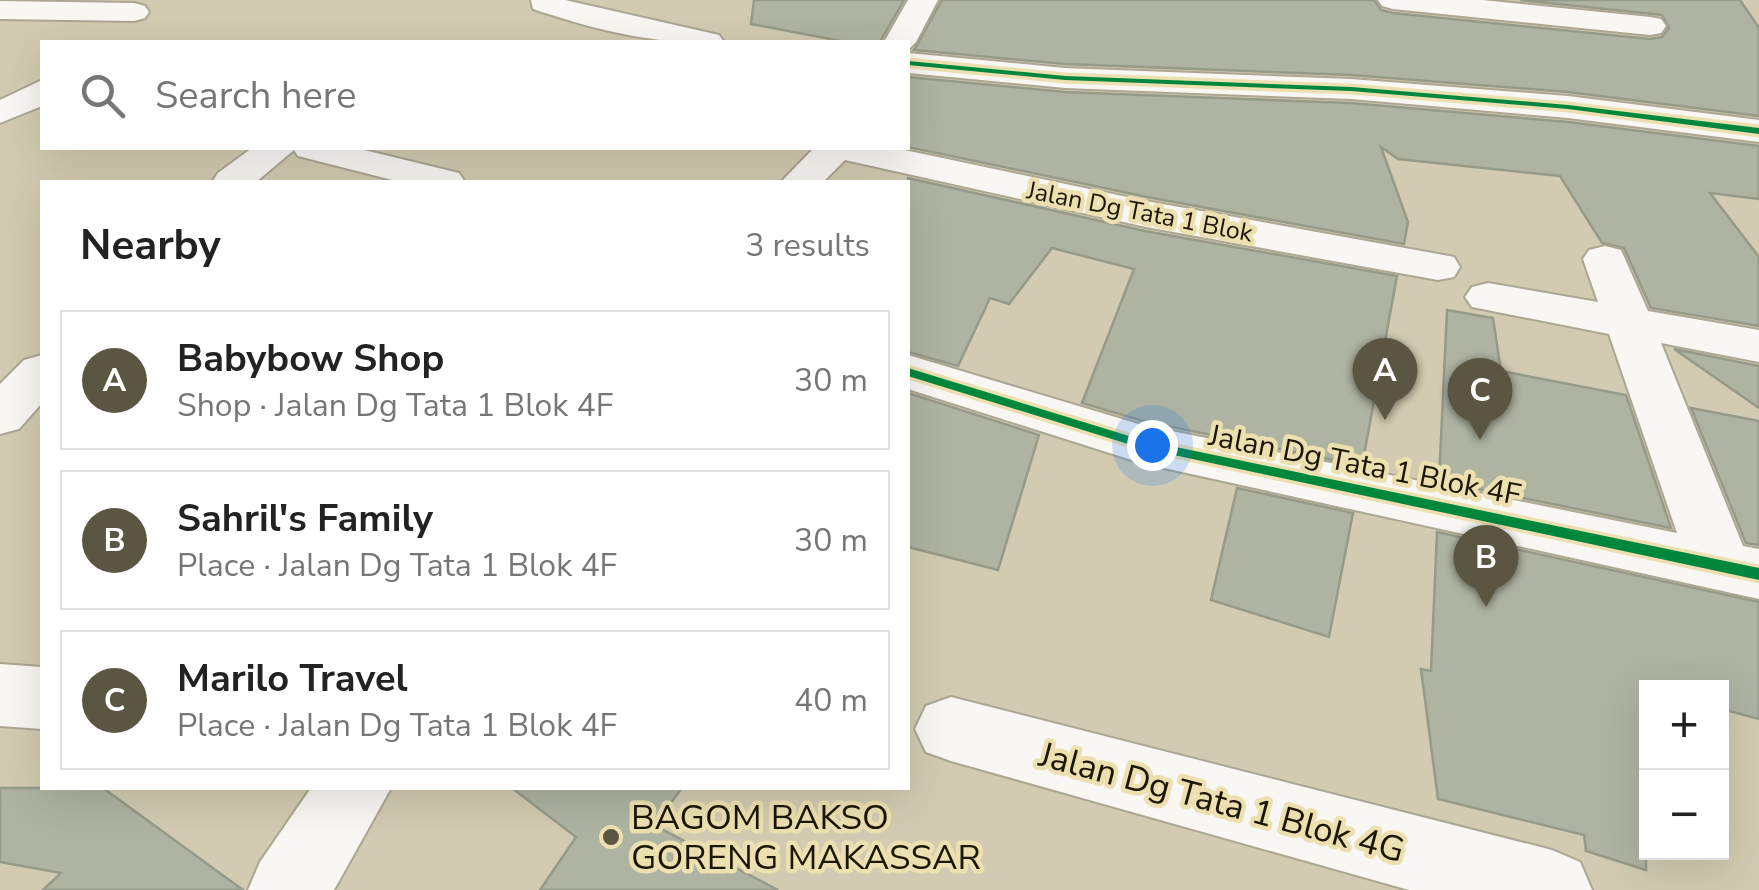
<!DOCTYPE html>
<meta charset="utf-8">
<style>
:root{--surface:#fff;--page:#f2f2f2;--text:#222;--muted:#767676;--line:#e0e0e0;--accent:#5b5641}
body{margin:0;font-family:"Nunito Sans",sans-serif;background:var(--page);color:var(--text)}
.controls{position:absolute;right:30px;bottom:30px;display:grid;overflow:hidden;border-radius:0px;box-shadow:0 10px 40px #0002}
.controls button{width:90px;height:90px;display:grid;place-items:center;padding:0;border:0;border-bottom:2px solid var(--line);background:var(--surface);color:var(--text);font:50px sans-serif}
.you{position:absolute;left:1152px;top:445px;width:35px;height:35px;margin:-25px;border:8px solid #fff;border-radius:50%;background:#1a73e8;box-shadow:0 0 0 15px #1a73e833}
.badge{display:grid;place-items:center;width:65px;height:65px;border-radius:50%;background:var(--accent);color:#fff;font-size:32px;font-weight:700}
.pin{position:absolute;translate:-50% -82px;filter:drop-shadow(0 2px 5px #0008)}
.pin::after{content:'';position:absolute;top:52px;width:35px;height:30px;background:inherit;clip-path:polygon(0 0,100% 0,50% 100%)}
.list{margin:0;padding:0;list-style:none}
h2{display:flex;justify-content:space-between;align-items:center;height:130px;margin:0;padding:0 40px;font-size:42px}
h2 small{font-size:32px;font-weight:400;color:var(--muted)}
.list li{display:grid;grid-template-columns:65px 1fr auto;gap:30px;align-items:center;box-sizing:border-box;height:140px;margin:0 20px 20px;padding:0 20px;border:2px solid var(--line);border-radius:0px}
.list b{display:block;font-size:38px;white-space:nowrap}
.list p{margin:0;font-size:32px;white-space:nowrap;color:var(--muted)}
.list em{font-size:32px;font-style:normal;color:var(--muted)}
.icon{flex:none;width:55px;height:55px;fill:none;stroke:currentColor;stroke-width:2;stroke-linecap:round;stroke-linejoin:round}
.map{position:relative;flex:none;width:1759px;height:890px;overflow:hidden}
.search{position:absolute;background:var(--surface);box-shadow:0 10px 40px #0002;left:40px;top:40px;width:870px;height:110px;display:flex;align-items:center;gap:25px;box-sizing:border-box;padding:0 35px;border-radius:0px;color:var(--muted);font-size:38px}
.panel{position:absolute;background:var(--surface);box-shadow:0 10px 40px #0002;left:40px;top:180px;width:870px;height:610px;border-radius:0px}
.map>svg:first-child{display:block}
.building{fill:#aeb3a2;stroke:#959a89;stroke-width:2.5}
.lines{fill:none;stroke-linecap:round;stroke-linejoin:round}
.minor-casing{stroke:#aca692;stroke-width:4}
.minor{fill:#f8f7f3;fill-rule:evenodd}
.cycleway-casing{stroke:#ede0b0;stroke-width:7}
.cycleway{fill:#00873e;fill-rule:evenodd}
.poi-dot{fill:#5b5641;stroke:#ede0b0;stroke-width:4}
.labels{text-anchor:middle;stroke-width:9;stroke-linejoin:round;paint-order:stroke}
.far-street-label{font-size:25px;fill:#1b1705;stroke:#ede0b0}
.street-label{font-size:30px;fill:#1b1705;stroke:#ede0b0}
.near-street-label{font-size:35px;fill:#1b1705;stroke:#ede0b0}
.near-poi-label{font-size:35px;fill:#1b1705;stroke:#ede0b0;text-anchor:start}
</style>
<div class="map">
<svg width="1759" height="890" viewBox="0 0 1759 890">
<rect width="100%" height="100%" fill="#d2cbb1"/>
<g class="building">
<path d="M 754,0 L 904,0 L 880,42 L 846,42 L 751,24 Z"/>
<path d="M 942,0 L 1374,0 L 1381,10 L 1393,13 L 1650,39 L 1662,37 L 1669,28 L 1662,15 L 1520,0 L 1740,0 L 1759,28 L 1759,116 L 1568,92 L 1351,75 L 1065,64 L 914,50 Z"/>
<path d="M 908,77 L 1065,92 L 1351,103 L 1568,122 L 1759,146 L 1759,199 L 1710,193 L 1759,257 L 1759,326 L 1651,308 L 1624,248 L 1602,243 L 1560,176 L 1398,159 L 1381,147 L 1408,222 L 1404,244 L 1147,197 L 908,147 Z"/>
<path d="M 908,178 L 1145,231 L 1397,276 L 1362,466 L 1143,421 L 1082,403 L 1134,269 L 1052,248 L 1009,304 L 990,298 L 958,366 L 908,352 Z"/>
<path d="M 1447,310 L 1493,318 L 1501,371 L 1626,395 L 1671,528 L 1439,481 Z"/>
<path d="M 1674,349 L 1759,366 L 1759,408 Z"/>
<path d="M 908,393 L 1039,435 L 998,570 L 908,547 Z"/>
<path d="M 1691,408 L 1759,421 L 1759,545 L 1746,543 Z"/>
<path d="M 1237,488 L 1353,513 L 1329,637 L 1211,600 Z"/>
<path d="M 1437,532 L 1759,602 L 1759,719 L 1722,709 L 1722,688 L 1646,688 L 1646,870 L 1586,851 L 1584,835 L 1438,799 L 1421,669 L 1431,671 Z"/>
<path d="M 0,788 L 103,788 L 243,890 L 43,890 L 61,873 L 0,862 Z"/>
<path d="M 512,788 L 682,788 L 654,825 L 778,890 L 540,890 L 576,837 Z"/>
</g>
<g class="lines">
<g class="minor-casing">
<g id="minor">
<path d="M 531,0 L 565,0 L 719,35 L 724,42 C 658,46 596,30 533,9 Z"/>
<path d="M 908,0 L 938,0 L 916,42 L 908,50 L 908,42 L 884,42 Z"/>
<path d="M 1378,0 L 1483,0 L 1650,17 L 1661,19 L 1666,26 L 1661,33 L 1650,35 L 1393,9 L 1382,6 Z"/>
<path d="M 0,1 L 134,3 L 145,6 L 149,12 L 145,18 L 134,21 L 0,19 Z"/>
<path d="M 908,53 L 1065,68 L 1351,79 L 1568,96 L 1759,120 L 1759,142 L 1568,118 L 1351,99 L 1065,88 L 908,73 Z"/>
<path d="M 42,80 L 42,106 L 0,123 L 0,100 Z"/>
<path d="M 252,148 L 356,148 L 459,173 L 465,182 L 400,182 L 298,156 L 294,150 L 256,182 L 212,182 L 218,173 Z"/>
<path d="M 814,148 L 895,148 L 1146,201 L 1438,254 L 1454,257 L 1460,267 L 1454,277 L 1438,280 L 1146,227 L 845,160 L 823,182 L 781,182 Z"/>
<path d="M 1605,246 L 1621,250 L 1648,311 L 1759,330 L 1759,362 L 1661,343 L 1743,546 L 1759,549 L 1759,599 L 1141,463 L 908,389 L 908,355 L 1142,425 L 1677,533 L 1609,334 L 1472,307 L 1465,297 L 1472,287 L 1488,283 L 1598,302 L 1583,259 L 1589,250 Z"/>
<path d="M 42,355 L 42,403 L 19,429 L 0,434 L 0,384 L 24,360 Z"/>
<path d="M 0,664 L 42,667 L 42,729 L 0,726 Z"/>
<path d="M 951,697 L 1552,850 L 1580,862 L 1592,890 L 1409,890 L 951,761 L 926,752 L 915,729 L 926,706 Z"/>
<path d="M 311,788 L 391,788 L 334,890 L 248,890 L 260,862 Z"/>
</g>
</g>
<use href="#minor" class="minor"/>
<g class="cycleway-casing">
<g id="cycleway">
<path d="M 908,61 L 1065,76 L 1351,87 L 1568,105 L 1759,128 L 1759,134 L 1568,109 L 1351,91 L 1065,80 L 908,65 Z"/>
<path d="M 908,368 L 1142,440 L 1759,568 L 1759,580 L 1141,448 L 908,376 Z"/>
</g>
</g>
<use href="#cycleway" class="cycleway"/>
</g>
<circle class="poi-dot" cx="611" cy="837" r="10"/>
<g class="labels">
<g class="far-street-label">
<text transform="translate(1140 211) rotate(11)" y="9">Jalan Dg Tata 1 Blok</text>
</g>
<g class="street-label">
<text transform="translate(1365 465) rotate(11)" y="10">Jalan Dg Tata 1 Blok 4F</text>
</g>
<g class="near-street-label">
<text transform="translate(1222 802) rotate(15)" y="12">Jalan Dg Tata 1 Blok 4G</text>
</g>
<g class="near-poi-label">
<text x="631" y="829">BAGOM BAKSO<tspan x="631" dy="40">GORENG MAKASSAR</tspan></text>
</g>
</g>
</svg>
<div class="controls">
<button>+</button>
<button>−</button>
</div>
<div class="you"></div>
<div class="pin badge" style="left:1385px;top:420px">A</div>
<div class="pin badge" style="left:1486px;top:607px">B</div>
<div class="pin badge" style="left:1480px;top:440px">C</div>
<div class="search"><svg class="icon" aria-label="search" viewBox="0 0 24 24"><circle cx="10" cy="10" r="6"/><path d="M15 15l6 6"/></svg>Search here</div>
<section class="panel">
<h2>Nearby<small>3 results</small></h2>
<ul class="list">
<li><span class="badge">A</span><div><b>Babybow Shop</b><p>Shop · Jalan Dg Tata 1 Blok 4F</p></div><em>30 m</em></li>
<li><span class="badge">B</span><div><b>Sahril's Family</b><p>Place · Jalan Dg Tata 1 Blok 4F</p></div><em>30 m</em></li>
<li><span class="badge">C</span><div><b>Marilo Travel</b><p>Place · Jalan Dg Tata 1 Blok 4F</p></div><em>40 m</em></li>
</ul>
</section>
</div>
